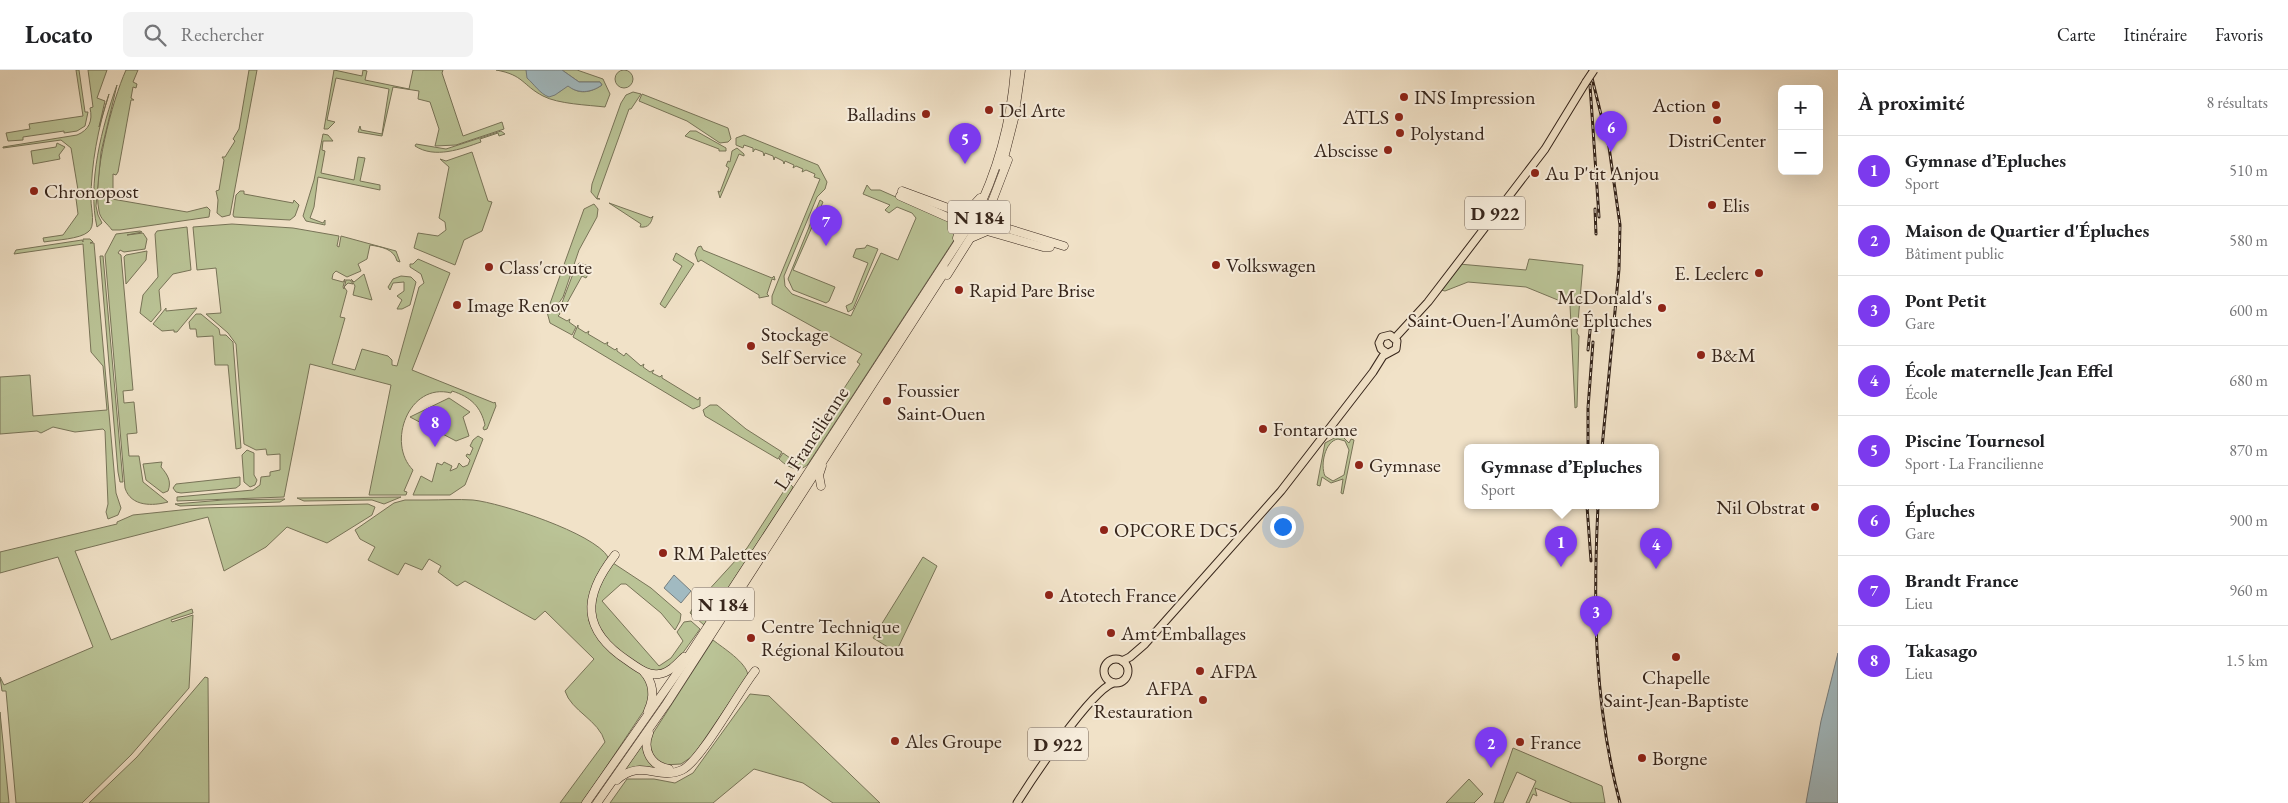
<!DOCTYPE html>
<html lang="fr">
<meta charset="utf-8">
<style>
:root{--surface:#fff;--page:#f2f2f2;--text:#202124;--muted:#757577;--line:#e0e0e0;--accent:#7c3aed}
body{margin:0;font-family:"EB Garamond",serif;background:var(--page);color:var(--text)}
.controls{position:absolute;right:15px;top:15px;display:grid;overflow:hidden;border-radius:8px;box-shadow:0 5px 20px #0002}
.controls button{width:45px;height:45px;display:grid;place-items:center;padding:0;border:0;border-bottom:1px solid var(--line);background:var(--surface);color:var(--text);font:25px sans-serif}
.you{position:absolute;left:1282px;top:456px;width:18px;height:18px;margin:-12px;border:4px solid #fff;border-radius:50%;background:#1a73e8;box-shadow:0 0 0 8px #1a73e833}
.badge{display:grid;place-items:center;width:32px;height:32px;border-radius:50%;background:var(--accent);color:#fff;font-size:16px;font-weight:700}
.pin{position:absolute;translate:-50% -41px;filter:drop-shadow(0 1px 2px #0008)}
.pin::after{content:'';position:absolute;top:26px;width:18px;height:15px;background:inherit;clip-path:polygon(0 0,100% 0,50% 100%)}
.popup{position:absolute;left:1464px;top:374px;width:195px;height:65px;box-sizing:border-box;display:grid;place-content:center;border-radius:8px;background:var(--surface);filter:drop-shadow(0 1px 4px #0005);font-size:16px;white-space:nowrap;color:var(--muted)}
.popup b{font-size:19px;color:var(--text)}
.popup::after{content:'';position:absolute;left:50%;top:100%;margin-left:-10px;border:10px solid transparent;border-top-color:var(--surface)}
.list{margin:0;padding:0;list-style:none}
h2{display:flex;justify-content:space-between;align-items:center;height:65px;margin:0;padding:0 20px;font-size:21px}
h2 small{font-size:16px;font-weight:400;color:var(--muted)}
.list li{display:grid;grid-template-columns:32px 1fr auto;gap:15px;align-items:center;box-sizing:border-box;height:70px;padding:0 20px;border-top:1px solid var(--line)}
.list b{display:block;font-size:19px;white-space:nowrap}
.list p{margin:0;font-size:16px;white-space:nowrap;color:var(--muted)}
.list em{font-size:16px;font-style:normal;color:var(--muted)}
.icon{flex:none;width:28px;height:28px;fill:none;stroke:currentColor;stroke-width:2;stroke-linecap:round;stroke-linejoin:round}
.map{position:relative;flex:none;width:1838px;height:733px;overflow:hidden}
header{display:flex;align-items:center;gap:30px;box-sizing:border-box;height:70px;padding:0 25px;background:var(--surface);border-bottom:1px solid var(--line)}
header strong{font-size:24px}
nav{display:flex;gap:28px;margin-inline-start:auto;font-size:18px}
.search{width:350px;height:45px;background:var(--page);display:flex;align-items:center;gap:12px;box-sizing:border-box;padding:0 18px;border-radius:8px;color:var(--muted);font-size:19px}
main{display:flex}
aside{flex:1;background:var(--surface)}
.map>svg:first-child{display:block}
.green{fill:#bac396;stroke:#787458;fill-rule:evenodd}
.water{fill:#a1bac1;stroke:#767e7f}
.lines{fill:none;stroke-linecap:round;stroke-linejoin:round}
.major-casing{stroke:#36251b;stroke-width:9}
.highway-casing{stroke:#36251b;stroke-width:9}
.major{stroke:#f1e2c8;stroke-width:7}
.highway{stroke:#f1e2c8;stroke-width:8}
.rail-casing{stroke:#36251b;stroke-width:3}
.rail{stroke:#f6ecdb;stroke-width:1;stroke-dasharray:4;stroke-linecap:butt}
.major-bridge-casing{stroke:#36251b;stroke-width:9;stroke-linecap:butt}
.major-bridge{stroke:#f1e2c8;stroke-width:7}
.poi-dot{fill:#8f2418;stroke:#f6ecdb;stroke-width:2}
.labels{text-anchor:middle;stroke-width:4;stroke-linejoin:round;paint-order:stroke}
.shield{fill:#f6ecdb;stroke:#706155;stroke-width:1}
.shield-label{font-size:19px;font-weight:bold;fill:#36251b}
.poi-label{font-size:20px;fill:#36251b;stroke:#f6ecdb;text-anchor:start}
.street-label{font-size:20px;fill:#36251b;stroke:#f6ecdb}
</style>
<header>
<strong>Locato</strong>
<div class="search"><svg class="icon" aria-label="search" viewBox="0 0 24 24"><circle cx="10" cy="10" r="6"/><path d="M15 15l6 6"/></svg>Rechercher</div>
<nav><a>Carte</a><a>Itinéraire</a><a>Favoris</a></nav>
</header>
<main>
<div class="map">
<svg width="1838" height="733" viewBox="0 0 1838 733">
<rect width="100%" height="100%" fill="#f1e2c8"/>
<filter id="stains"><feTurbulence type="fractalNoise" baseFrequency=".004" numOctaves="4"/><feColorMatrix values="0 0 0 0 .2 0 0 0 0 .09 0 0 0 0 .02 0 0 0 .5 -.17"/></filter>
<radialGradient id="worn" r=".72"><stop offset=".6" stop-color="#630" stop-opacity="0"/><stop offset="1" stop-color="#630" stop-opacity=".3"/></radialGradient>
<g class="green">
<path d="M 76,0 L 79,0 L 85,42 L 88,42 L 85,56 L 77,61 L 64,63 L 64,61 L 23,67 L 23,70 L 8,71 L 6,63 L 30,59 L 29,54 L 83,46 Z"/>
<path d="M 88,0 L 107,0 L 97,28 L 105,31 L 99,57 L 109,24 C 98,58 91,94 91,130 C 91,139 96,157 88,162 C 80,169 56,170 44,172 L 43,168 L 63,165 L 78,144 L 75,121 L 78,120 L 71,78 L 61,70 L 3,78 L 3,77 L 77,65 C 89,60 93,51 90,38 L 93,37 Z"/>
<path d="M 126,0 L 138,0 L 133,12 L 137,14 L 136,18 L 133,17 L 131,28 L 134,30 L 131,30 L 118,102 L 116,105 L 113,104 L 113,123 L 116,124 L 113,125 L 108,122 L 109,126 L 112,129 L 187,142 L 207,137 L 210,140 L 209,147 L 120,160 L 112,160 C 107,153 100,149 99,141 C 92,107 112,31 126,0 Z"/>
<path d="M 249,0 L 257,0 L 230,145 L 222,147 L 217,143 L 218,130 L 216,121 L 219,120 L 224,90 L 222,87 L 225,87 L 235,71 L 233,69 L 239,59 Z"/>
<path d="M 334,0 L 362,6 L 363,0 L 367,1 L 365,10 L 409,19 L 413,0 L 443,0 L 442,3 L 463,66 L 502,52 L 504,59 L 456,75 L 435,76 L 439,59 L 430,32 L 418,29 L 419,21 L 393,17 L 382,66 L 358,62 L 360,56 L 361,60 L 382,64 L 389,19 L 336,8 L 327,50 L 335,52 L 328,59 L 324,59 Z"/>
<path d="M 496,0 L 526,0 L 538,19 L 559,22 L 568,15 C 578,25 590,23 602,15 L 600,12 L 579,12 L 562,0 L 577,0 L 603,9 L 610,24 L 605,37 C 588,35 558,34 543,26 C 522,15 524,5 496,0 Z"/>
<circle cx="624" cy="9" r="9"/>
<path d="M 117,15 L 101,82 L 96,136 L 98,145 L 102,153 L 97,157 C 87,114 102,56 117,15 Z"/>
<path d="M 633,22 L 641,24 L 631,39 L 629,39 L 597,128 L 600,129 L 597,129 L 591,122 L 592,114 L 621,33 L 626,25 Z"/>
<path d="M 642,24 L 728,58 L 731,69 L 728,72 L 720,73 L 687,51 L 639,31 Z"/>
<path d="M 501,61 L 505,64 L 499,66 L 498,63 L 480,69 L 481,72 C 461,79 435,89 415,76 L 416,74 L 446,79 Z"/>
<path d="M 690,61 L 696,61 L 726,78 L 726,81 L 719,81 L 719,79 L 685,66 Z"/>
<path d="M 323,64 L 328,65 L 333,71 L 323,71 L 322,80 L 325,81 L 321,103 L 354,110 L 358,87 L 365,88 L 360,111 L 380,115 L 380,120 L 318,107 L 314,137 L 310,148 L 323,153 L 325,150 L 325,155 L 306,151 L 303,146 L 314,110 Z"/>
<path d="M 744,65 L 818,95 L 827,112 L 825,119 L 817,127 L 784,206 L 785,216 L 792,224 L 851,246 L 881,183 L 898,190 L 916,148 L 912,143 L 897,137 L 889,143 L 885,140 L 890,135 L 863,124 L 867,115 L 871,120 L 880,120 L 957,154 L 956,167 L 808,394 C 799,404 786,396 779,389 L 783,383 L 790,388 L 799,387 L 860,294 L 857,292 L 862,284 L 772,234 L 772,226 L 778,211 L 820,109 L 814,107 L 815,104 L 806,100 L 802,102 L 803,99 L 796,96 L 793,98 L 794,95 L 785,91 L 784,94 L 783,91 L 775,87 L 774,90 L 773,86 L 765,83 L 764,86 L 763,82 L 755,79 L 753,82 L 753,78 L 744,75 L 743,78 L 736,75 L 736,68 Z"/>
<path d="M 57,73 L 65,77 L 59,85 L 60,89 L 33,94 L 31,81 L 56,77 Z"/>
<path d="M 737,78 L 744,84 L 744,86 L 739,84 L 720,128 L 718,121 L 720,122 L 729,98 L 726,96 L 728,91 L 730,92 L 732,81 Z"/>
<path d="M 472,82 L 488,131 L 492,132 L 482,161 L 464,170 L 455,195 L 414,178 L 418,163 L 438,166 L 446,160 L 445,152 L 439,148 L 449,97 L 440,89 L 446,91 Z"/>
<path d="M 240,121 L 244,121 L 244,124 L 293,133 L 294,130 L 299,135 L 295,146 L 290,150 L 234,147 L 233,145 L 236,125 Z"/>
<path d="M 820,130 L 823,132 L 793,200 L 835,217 L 829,231 L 826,233 L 793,220 L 788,209 Z"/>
<path d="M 609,133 L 651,148 L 653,146 C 651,153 649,158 640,157 L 641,154 Z"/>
<path d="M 594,134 L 598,139 L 597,147 L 579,180 L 563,227 L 556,237 L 560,244 L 558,246 L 567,251 L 570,249 L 569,252 L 576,257 L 572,265 L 550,253 L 547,242 L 584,139 Z"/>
<path d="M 232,154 L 293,158 L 339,166 L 337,176 L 339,177 L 341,166 L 396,181 L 400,192 L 397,191 C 394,179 382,177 370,175 L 367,189 L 358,194 L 361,201 L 347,207 L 336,201 L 333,204 L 332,209 L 343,212 L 345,209 L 343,217 L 344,219 L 346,210 L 350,210 L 353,214 L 348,213 L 344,217 L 347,221 L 340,247 L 345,248 L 332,294 L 355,300 L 362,279 L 388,286 L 392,290 L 392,295 L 397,296 L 419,217 L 424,213 L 421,204 L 410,197 L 410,194 L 413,194 L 418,189 L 450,203 L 412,300 L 494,333 L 495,332 L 496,336 L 487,359 L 484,360 L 483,358 L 485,355 C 481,337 471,327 452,321 L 451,323 C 409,312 386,373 413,400 L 404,421 L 407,422 L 406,425 L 369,425 L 391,315 L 310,294 L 284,427 L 177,431 L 177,427 L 253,420 L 260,415 L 261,407 L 270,406 L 270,402 L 280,400 L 280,384 L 267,385 L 266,379 L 256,380 L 244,374 L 236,274 L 228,263 L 206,244 L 221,243 L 216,198 L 197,200 L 193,157 Z"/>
<path d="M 187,157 L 191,200 L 173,204 L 159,220 L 161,240 L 151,252 L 140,243 L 143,225 L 158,207 L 155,164 L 157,161 Z"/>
<path d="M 140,161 L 142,162 L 127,165 L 143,163 L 147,169 L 145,179 L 124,182 L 120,180 L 118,183 L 121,185 L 133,320 L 123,321 L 124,333 L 134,332 L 137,363 L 127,364 L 129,386 L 139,386 L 143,412 L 168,432 C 153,436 131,437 125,418 L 105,185 L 116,164 Z"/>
<path d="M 83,169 L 90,169 L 93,172 L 90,173 L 94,173 L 116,423 L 121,438 L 118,445 L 108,449 L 106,442 L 108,434 L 105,361 L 103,359 L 75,362 L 53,357 L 41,363 L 37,361 L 0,364 L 0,307 L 30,305 L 33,346 L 107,340 L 103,296 L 91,282 L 83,174 L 14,184 L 16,180 L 82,170 L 83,172 Z"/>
<path d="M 867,175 L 878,179 L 853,239 L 848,242 L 846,236 L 852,233 L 868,193 L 853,187 L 856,179 L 865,178 Z"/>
<path d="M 701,176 L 703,180 L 772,208 L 774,206 L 775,210 L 772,209 L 767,224 L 769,226 L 759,228 L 759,225 L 701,190 L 698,192 L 695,184 L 698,177 Z"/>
<path d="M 147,181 L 146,190 L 126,214 L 124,187 L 126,185 Z"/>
<path d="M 676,183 L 694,194 L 665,238 L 660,234 L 682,196 L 673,190 Z"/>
<path d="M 100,186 L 103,186 L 123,412 L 120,412 L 118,402 Z"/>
<path d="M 1529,189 L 1583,195 L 1577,263 L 1579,266 L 1577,337 L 1575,338 L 1570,235 L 1526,217 L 1468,212 L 1445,221 L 1441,220 L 1459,194 L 1526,200 Z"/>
<path d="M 579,193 L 589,196 L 590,201 L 586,208 L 582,206 L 562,242 L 560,238 L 576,196 Z"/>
<path d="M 364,204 L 372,230 L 353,225 L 355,216 L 351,209 L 354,212 Z"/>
<path d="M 401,206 L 411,207 L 416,212 L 410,235 L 402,239 L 397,239 L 402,230 L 397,226 L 404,221 L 404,212 L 393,213 L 390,220 L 388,217 L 393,209 Z"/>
<path d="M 166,238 L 166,241 L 197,238 L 177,262 L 174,262 L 174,260 L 162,261 L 153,254 Z"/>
<path d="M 196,244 L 201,244 L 219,259 L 220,265 L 226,265 L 233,272 L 241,378 L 236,379 L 228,295 L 215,295 L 213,266 L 197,267 L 196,259 L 190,259 L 189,252 Z"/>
<path d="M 578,255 L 578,258 L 586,263 L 589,261 L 588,264 L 605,274 L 608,272 L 607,275 L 615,280 L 617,278 L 617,281 L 624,286 L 626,283 L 641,296 L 644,294 L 643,297 L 650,302 L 654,300 L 652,303 L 660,307 L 662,305 L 662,308 L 698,330 L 700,327 L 700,336 L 693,339 L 573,267 Z"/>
<path d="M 449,328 L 470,342 L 463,347 L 469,366 L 456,371 L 410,347 Z"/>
<path d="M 710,335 L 717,335 L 746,359 L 782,382 L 778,389 L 705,346 L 703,340 Z"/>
<path d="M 478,366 L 483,369 L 465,415 L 450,425 L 413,425 L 421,406 L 432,412 L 437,393 L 442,395 L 444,392 L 452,396 L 450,401 L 457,398 L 459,393 L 463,397 L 468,395 L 470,390 L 466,386 L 467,384 L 470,385 L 473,378 L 470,376 L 473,370 Z"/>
<path d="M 1338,366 L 1343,367 L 1349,373 L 1351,369 L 1354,370 L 1343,424 L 1341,423 L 1343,409 L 1331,413 L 1322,407 L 1320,416 L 1317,415 L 1325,373 ZM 1338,369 L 1345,371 L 1349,380 L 1344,405 L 1333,411 L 1325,406 C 1320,395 1325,371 1338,369 Z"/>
<path d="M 247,380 L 254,383 L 254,405 L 257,410 L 255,415 L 250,417 L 244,412 L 242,385 Z"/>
<path d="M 162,392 L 161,397 C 167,404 172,411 168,421 L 163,423 L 146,410 L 143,394 Z"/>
<path d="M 240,407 L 240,415 L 236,418 L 181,423 L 176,422 L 173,418 L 176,414 Z"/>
<path d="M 789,413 L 793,417 L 791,421 L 704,555 L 690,543 L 694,536 L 747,478 Z"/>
<path d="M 401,427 L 384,434 L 372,430 L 304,431 L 297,428 Z"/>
<path d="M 285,429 L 280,432 L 180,436 L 175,434 L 223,430 Z"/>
<path d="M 427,430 C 442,430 458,429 473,430 C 501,433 594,463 608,487 L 592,519 L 596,565 L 610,581 L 642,602 L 650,615 L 649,633 L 582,733 L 560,733 L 605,672 C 599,650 571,641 565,621 L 594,589 L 545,541 L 535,550 L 465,511 L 457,516 L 438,502 L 441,496 L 429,489 L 422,500 L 405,493 L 398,505 L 368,490 L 375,477 L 360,469 L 355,460 L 394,433 L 405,430 Z"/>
<path d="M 368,434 L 375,437 L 372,445 L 327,473 L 287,457 L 266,477 L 224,501 L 208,447 L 75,481 L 111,570 L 192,539 L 193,543 L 171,550 L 172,552 L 193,545 L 189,618 L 131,685 L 82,733 L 16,733 L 6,621 L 2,621 L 0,607 L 4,615 L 93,577 L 58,487 L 0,503 L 0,482 L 117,454 L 117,452 L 133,445 L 200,438 Z"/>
<path d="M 923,487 L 937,496 L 896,582 L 873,568 Z"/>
<path d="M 613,493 L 651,518 L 681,544 L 680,551 L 675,560 L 661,543 L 626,514 L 621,514 L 602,531 L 659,596 L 671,588 L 683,571 L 677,562 L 684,552 L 691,551 L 700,559 L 677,591 L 667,600 L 650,602 L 613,578 L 595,550 L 596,518 Z"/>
<path d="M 713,570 C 723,578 746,592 748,605 L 693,686 L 681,694 L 663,695 L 650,684 L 650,668 Z"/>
<path d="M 205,607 L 208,608 L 209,733 L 89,733 L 137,687 Z"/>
<path d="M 750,624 L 769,626 L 880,733 L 833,733 L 803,713 L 754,699 L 713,733 L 610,733 L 627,709 L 654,709 L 675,713 L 693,703 Z"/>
<path d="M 0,642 L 9,733 L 0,733 Z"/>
<path d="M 643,673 L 659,699 L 624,700 Z"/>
<path d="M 1513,678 L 1602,716 L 1605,733 L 1572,733 L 1535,718 L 1537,726 L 1533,724 L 1529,733 L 1526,733 L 1536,711 L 1517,702 L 1503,733 L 1494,733 Z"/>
<path d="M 1469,709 L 1483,724 L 1474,733 L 1446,733 Z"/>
</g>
<g class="water">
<path d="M 526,0 L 562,0 L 579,12 L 600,12 L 602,15 C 591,23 578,24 568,16 L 555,25 L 549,27 C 540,24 534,14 527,8 Z"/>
<path d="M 674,505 L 691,521 L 681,533 L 664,518 Z"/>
<path d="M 1838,583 L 1838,733 L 1806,733 L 1821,651 Z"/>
</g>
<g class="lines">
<g class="major-casing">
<g id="major">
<path d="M 1395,268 L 1428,232 L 1545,79 L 1586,12"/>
<circle cx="1116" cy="601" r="12"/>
<path d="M 1122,591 L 1130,587 L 1145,574 L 1281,421 L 1373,302 L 1383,286 L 1396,279 L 1397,271 L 1390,265 L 1382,267 L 1379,273 L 1381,279 L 1387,283"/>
<path d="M 1017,733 C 1032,709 1090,622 1113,613"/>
</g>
</g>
<g class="highway-casing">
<g id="highway">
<path d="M 1002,96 L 1014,49 L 1021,0"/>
<path d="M 902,121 L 959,142 L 969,140 L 980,128"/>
<path d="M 900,126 L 954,150 L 960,158 L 957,168"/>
<path d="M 989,140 L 989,150 L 996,155 L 1064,176"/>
<path d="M 973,167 L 987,161 L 1043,177 L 1050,177"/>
<path d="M 947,205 L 990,137 L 1008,90"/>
<path d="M 821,416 L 819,405 L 822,396"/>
<path d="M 615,485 C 582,527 581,560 628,591 C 637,597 648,606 659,604 C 669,603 677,594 684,587"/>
<path d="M 643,601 C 654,613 655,626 648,641"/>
<path d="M 649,663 C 642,680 651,696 669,699"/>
<path d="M 617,710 C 641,688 658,711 682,700 C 701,691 739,621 755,601"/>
<path d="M 586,733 L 682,596 L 974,148 C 998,101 1011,52 1015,0"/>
<path d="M 597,733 L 667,633 L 946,200"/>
</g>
</g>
<use href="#major" class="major"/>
<use href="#highway" class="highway"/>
<g class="rail-casing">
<g id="rail">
<path d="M 1590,0 L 1609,77 L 1620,155 L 1619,199 L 1602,378"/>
<path d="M 1590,15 L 1599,147"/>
<path d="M 1595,139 L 1596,164"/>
<path d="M 1588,280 L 1591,251"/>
<path d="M 1588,378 L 1588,338 L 1593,272"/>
<path d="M 1587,436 L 1591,491"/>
<path d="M 1598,436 C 1593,537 1594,634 1620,733"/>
</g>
</g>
<use href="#rail" class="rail"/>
<g class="major-bridge-casing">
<path id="major-bridge" d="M 1586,12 L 1594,0"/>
</g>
<use href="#major-bridge" class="major-bridge"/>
</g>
<g class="poi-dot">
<circle cx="1404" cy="27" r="5"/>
<circle cx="1716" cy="35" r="5"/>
<circle cx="989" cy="40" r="5"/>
<circle cx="926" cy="44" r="5"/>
<circle cx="1399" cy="47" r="5"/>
<circle cx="1717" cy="50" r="5"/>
<circle cx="1400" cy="63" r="5"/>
<circle cx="1388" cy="80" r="5"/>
<circle cx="1535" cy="103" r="5"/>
<circle cx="34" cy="121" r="5"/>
<circle cx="1712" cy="135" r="5"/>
<circle cx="1216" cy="195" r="5"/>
<circle cx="489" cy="197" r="5"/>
<circle cx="1759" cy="203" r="5"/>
<circle cx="959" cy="220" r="5"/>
<circle cx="457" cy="235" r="5"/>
<circle cx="1662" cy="238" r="5"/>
<circle cx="751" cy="276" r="5"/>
<circle cx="1701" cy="285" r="5"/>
<circle cx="887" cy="331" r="5"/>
<circle cx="1263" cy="359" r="5"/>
<circle cx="1359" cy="395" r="5"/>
<circle cx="1815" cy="437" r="5"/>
<circle cx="1104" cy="460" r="5"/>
<circle cx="663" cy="483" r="5"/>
<circle cx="1049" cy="525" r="5"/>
<circle cx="1111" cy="563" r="5"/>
<circle cx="751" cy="568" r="5"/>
<circle cx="1676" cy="587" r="5"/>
<circle cx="1200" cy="601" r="5"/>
<circle cx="1203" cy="630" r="5"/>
<circle cx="895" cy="671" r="5"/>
<circle cx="1520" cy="672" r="5"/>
<circle cx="1642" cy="688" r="5"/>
</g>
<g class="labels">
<g class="shield">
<rect x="1465" y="126.5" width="60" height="33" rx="4"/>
<rect x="948" y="130.5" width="62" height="33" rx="4"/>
<rect x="692" y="517.5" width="62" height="33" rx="4"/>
<rect x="1028" y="657.5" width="60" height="33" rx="4"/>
</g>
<g class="shield-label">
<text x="1495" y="150">D 922</text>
<text x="979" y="154">N 184</text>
<text x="723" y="541">N 184</text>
<text x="1058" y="681">D 922</text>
</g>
<g class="poi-label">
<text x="1414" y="34">INS Impression</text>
<text x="1706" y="42" text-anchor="end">Action</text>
<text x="999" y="47">Del Arte</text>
<text x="916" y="51" text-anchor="end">Balladins</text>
<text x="1389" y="54" text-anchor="end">ATLS</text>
<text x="1410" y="70">Polystand</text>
<text x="1717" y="77" text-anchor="middle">DistriCenter</text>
<text x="1378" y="87" text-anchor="end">Abscisse</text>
<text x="1545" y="110">Au P'tit Anjou</text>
<text x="44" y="128">Chronopost</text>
<text x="1722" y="142">Elis</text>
<text x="1226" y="202">Volkswagen</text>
<text x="499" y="204">Class'croute</text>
<text x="1749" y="210" text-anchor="end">E. Leclerc</text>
<text x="969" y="227">Rapid Pare Brise</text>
<text x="1652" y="234" text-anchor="end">McDonald's<tspan x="1652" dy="23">Saint-Ouen-l'Aumône Épluches</tspan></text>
<text x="467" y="242">Image Renov</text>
<text x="761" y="271">Stockage<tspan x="761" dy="23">Self Service</tspan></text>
<text x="1711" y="292">B&amp;M</text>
<text x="897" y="327">Foussier<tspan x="897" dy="23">Saint-Ouen</tspan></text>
<text x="1273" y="366">Fontarome</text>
<text x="1369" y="402">Gymnase</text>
<text x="1805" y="444" text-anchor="end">Nil Obstrat</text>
<text x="1114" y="467">OPCORE DC5</text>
<text x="673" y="490">RM Palettes</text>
<text x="1059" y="532">Atotech France</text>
<text x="761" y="563">Centre Technique<tspan x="761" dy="23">Régional Kiloutou</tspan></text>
<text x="1121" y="570">Amt Emballages</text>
<text x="1210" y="608">AFPA</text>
<text x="1676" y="614" text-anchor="middle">Chapelle<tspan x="1676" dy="23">Saint-Jean-Baptiste</tspan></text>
<text x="1193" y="625" text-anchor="end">AFPA<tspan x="1193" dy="23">Restauration</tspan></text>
<text x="905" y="678">Ales Groupe</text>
<text x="1530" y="679">France</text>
<text x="1652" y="695">Borgne</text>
</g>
<g class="street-label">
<text transform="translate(811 368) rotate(-57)" y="7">La Francilienne</text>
</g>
</g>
<rect width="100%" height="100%" filter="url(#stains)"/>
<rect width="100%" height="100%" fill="url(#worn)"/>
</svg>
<div class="controls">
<button>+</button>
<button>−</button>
</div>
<div class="you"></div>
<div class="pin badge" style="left:1561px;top:497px">1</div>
<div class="popup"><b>Gymnase d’Epluches</b>Sport</div>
<div class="pin badge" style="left:1491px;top:698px">2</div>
<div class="pin badge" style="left:1596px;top:567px">3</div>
<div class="pin badge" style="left:1656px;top:499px">4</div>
<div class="pin badge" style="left:965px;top:94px">5</div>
<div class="pin badge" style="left:1611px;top:82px">6</div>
<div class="pin badge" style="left:826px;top:176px">7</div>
<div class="pin badge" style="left:435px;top:377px">8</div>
</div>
<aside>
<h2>À proximité<small>8 résultats</small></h2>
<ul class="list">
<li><span class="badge">1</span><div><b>Gymnase d’Epluches</b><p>Sport</p></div><em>510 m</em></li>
<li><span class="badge">2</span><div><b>Maison de Quartier d'Épluches</b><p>Bâtiment public</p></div><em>580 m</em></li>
<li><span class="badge">3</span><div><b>Pont Petit</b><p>Gare</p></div><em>600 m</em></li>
<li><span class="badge">4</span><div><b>École maternelle Jean Effel</b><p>École</p></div><em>680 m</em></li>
<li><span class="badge">5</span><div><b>Piscine Tournesol</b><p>Sport · La Francilienne</p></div><em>870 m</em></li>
<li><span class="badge">6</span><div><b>Épluches</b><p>Gare</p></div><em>900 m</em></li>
<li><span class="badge">7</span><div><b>Brandt France</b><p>Lieu</p></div><em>960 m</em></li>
<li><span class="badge">8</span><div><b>Takasago</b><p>Lieu</p></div><em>1.5 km</em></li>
</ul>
</aside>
</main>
